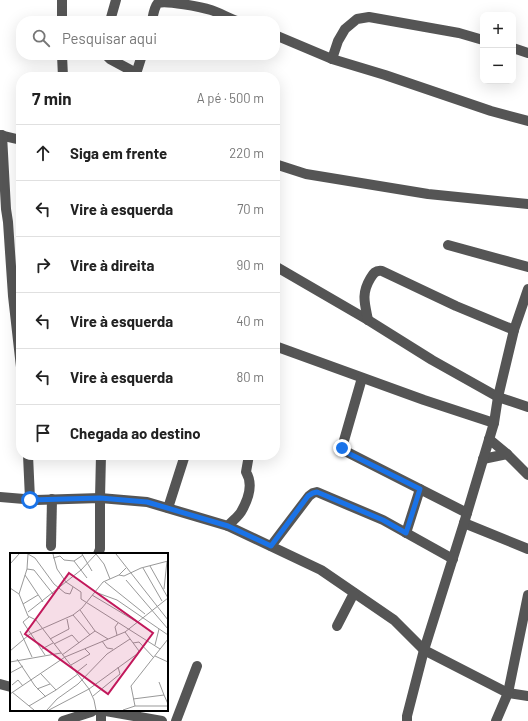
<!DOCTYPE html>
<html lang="pt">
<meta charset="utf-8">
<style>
:root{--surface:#fff;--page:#f6f6f6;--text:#222;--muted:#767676;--line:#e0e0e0}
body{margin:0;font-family:Barlow,sans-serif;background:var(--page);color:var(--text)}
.controls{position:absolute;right:12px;top:12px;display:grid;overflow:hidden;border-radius:8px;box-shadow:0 4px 16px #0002}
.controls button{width:36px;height:36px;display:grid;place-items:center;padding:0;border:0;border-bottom:1px solid var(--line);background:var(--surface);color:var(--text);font:20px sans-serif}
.stop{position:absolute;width:12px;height:12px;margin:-9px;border:3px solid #1a73e8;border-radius:50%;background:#fff}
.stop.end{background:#1a73e8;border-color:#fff;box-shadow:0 1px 4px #0008}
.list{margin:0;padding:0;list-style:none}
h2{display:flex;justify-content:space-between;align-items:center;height:52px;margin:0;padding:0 16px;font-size:17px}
h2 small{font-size:13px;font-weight:400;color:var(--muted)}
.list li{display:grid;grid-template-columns:26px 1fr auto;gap:12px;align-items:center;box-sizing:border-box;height:56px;padding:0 16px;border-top:1px solid var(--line)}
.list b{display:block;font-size:15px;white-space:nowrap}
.list em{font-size:13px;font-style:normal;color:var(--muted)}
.icon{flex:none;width:22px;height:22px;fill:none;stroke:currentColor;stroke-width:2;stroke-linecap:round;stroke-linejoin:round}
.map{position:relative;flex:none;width:528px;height:721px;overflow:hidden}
.search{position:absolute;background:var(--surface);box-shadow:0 4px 16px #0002;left:16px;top:16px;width:264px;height:44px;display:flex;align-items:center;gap:10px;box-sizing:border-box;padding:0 14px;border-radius:16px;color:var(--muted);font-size:15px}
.panel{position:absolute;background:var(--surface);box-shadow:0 4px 16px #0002;left:16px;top:72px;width:264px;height:388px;border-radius:16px}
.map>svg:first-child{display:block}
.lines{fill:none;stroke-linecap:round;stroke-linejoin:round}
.minor{stroke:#555;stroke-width:10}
.route{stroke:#1a73e8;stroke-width:5}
.inset-road{fill:none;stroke:#999;stroke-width:1}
.view{fill:#c2185b;fill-opacity:0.15;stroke:#c2185b;stroke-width:2}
.inset-edge{fill:none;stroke:#000;stroke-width:2}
</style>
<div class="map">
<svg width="528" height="721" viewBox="0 0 528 721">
<rect width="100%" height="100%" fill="#fff"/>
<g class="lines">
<g class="minor">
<path d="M 62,0 L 62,21"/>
<path d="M 110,21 L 116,0"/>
<path d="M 152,21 C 153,16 154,7 158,3 C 166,0 201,7 211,10 C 220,13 228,18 237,21"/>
<path d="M 275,35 L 332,59 L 385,75 L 491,111 L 528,121"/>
<path d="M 513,48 L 528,53"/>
<path d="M 62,55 L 63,77"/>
<path d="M 106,55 L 110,59 L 136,73"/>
<path d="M 332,59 L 338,41 L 345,29 L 357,19 L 369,17 L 459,33 L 483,40"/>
<path d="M 135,77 L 142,55"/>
<path d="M 0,135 L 21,140"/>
<path d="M 2,135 L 6,209 L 8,222 L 13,296 L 21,367"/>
<path d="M 275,164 L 306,174 L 428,194 L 528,204"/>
<path d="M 448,245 L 528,267"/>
<path d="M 275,266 L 368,320 L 432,360 L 498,397 L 528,407"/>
<path d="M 368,320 C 365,304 361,294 370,279 C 373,274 375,270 382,271 L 456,306 L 514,330"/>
<path d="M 275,346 L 424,400 L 494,423"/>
<path d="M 362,378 L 343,444 L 343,449 L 345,451 L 467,513"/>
<path d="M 489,439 L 507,454 L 528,475"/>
<path d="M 28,455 L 30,499"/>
<path d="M 483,459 L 507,454"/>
<path d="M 0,497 L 36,500 L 100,498 L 147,502 L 228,526 L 321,570 L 394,620 L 424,650 L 508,693 L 528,696"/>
<path d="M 168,508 L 185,455"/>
<path d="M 464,523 L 528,549"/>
<path d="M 228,526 C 232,521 238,517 241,512 C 248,500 254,485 246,472 L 249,455"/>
<path d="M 406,533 L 420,489"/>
<path d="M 51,546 L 52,499"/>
<path d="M 271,546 L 309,496 L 313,493 L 317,492 L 383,520 L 453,559"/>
<path d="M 98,554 L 100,549 L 100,498 L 101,455"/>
<path d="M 337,626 L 354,593"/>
<path d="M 0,684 L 11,687"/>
<path d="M 100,710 L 162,721"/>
<path d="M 63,721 L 91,712 L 94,710"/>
<path d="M 101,721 L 101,710"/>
<path d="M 176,721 L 197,666"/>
<path d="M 407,721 L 407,716 L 424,650 L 464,523 L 494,423 L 498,397 L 514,330 L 528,289"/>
<path d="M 496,721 L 508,693 L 528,595"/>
</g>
</g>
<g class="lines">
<path class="route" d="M 30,500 L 100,498 L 147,502 L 228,526 L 271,546 L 308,496 L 313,493 L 317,492 L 383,520 L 406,533 L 420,489 L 344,451 L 342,448"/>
</g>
<g transform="translate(10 553)">
<rect width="158" height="158" fill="#fff"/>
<path class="inset-road" d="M 18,1 L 25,5 L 44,31 L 55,40 L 60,41 L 63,34M 43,1 L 47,16 L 56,29 L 71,39 L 71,46 L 150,96M 72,1 L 82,18M 86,1 L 94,11 L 100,26M 106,1 L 158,67M 43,5 L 50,3 L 54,7 L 64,8 L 73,2M 64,8 L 77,25M 0,11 L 9,1M 140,13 L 158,45M 133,15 L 152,48M 17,16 L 24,17 L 43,41M 15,22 L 33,49M 109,22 L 114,23 L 131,15 L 158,8M 116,27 L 158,76M 95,29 L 135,61M 0,35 L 9,41 L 18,63 L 26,67 L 79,136 L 84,147 L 86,157M 154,36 L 157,8M 85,39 L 107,47 L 158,82M 9,41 L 17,16 L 18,1M 82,42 L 127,69M 13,51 L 28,42M 70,57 L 85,78M 18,59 L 71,17 L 86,1M 63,62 L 80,82M 19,64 L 13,69 L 35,102M 10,78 L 22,104M 107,82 L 105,74 L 108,70M 40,86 L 59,76 L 57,66M 92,88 L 97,95 L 103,96M 123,90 L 129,89 L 144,105M 44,91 L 62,82 L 69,90M 145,92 L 149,76M 32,96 L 43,90M 0,98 L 20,81 L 63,62 L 72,55 L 93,29 L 109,22 L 116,15M 52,102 L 85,78 L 98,86M 145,103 L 158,109M 7,106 L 25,133 L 36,144M 0,109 L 51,100M 61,112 L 80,101 L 75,96M 67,119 L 77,111M 0,120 L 13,113M 31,121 L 46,137 L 68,121M 149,129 L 154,142M 2,132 L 8,127 L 13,133M 27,136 L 40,131M 2,139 L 24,157M 0,141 L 55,104 L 115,79 L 158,45M 83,143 L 110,121 L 108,114M 123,146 L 154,142 L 158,151M 19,153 L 46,137M 125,153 L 121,133 L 158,86M 37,157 L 47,146 L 68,131 L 97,101 L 120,86M 39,157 L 79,136 L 127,101 L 129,98 L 115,79M 113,157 L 125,153 L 158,153"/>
<path class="view" d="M 59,20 L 143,80 L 98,141 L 15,81 Z"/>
<rect width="158" height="158" class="inset-edge"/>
</g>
</svg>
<div class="controls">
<button>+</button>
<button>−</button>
</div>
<div class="stop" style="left:30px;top:500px"></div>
<div class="stop end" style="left:342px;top:448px"></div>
<div class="search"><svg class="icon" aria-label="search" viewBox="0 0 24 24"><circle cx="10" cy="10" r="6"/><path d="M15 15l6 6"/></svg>Pesquisar aqui</div>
<section class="panel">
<h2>7 min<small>A pé · 500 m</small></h2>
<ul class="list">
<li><svg class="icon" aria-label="ahead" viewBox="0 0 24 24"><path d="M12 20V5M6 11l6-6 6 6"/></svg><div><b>Siga em frente</b></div><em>220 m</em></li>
<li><svg class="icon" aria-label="left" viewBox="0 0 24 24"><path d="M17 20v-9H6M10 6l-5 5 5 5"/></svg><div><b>Vire à esquerda</b></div><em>70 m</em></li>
<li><svg class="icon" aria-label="right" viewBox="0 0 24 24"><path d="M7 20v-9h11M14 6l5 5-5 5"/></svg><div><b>Vire à direita</b></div><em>90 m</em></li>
<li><svg class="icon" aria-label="left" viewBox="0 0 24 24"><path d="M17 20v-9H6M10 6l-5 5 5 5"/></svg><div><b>Vire à esquerda</b></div><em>40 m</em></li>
<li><svg class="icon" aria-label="left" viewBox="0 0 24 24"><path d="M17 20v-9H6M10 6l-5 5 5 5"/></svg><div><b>Vire à esquerda</b></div><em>80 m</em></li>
<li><svg class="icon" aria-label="arrive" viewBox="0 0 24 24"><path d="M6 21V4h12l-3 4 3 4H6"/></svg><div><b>Chegada ao destino</b></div></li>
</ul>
</section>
</div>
